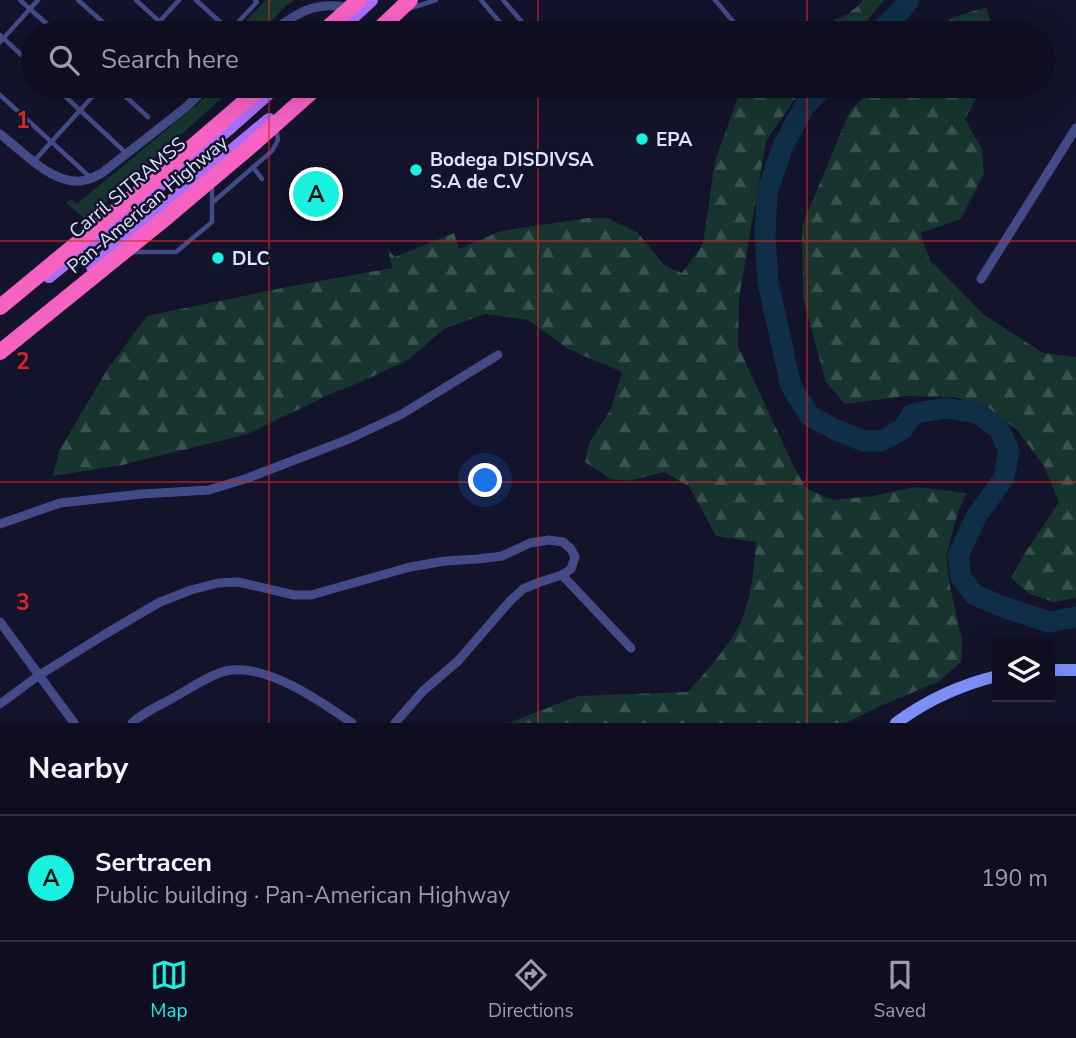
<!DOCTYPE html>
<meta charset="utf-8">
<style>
:root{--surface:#0e0e20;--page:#1c1c2d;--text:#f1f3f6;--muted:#9b9ca5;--line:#2e2e3e;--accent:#18f0e0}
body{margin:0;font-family:"Nunito Sans",sans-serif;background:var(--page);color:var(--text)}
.controls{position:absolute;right:21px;bottom:21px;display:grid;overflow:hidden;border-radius:0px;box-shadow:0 7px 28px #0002}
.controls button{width:63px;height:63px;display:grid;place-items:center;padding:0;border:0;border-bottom:2px solid var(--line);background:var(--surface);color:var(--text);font:35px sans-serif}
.you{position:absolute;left:486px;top:481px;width:24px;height:24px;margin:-18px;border:5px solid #fff;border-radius:50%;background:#1a73e8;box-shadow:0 0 0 10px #1a73e833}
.badge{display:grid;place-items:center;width:46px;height:46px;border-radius:50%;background:var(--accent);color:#111;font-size:23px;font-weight:700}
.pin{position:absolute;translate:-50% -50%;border:4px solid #fff;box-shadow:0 2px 7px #0006}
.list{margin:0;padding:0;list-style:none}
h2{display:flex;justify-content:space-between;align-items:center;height:91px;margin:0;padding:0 28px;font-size:30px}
h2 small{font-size:23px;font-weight:400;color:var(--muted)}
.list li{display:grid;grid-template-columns:46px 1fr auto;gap:21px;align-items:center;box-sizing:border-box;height:126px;padding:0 28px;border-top:2px solid var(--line)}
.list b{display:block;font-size:26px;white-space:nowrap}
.list p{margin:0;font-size:23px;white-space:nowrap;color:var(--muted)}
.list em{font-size:23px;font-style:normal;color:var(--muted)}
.icon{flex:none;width:38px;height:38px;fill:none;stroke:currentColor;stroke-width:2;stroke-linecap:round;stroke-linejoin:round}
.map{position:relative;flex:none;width:1076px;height:723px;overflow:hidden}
.search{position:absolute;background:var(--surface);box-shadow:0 7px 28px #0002;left:21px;right:21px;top:21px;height:77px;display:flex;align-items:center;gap:18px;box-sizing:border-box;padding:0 24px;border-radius:38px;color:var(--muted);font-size:26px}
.sheet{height:217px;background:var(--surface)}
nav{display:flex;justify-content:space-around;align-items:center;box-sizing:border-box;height:98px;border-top:2px solid var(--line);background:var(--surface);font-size:19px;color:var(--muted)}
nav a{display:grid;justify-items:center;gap:4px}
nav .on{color:var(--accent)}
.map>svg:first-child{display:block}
.green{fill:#17352e}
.forest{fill:url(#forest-firs)}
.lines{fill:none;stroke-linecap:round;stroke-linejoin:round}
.river{stroke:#0f2e48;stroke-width:21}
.lane{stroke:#424b87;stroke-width:4.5}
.street{stroke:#424b87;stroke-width:9}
.secondary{stroke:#7c8ff7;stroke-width:12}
.primary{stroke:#ab6df6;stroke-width:14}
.highway{stroke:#f562c2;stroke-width:16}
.grid{fill:none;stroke:#d62828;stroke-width:2;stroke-opacity:0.55}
.poi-dot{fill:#18f0e0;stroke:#13132b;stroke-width:2.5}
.labels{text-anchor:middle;stroke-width:5;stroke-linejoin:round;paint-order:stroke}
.poi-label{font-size:19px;font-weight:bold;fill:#dfe1fd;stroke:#13132b;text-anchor:start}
.street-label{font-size:19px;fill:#dfe1fd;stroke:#13132b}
.grid-label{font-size:23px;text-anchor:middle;font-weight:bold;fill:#d62828;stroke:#13132b;stroke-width:5;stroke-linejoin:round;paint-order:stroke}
</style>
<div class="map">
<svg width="1076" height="723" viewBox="0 0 1076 723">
<defs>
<pattern id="forest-firs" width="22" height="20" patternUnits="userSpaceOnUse" patternTransform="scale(1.75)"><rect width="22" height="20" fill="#17352e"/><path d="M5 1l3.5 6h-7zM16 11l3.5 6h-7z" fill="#38524d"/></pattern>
</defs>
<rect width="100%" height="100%" fill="#13132b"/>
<g class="green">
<path d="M 266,0 L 294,0 L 287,5 L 260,33 L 234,33 Z"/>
<path d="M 219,86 L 235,86 L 86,220 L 66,203 L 71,199 L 77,204 Z"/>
</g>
<g class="forest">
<path d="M 863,0 L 884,0 L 857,33 L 804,33 C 821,25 853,16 863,0 Z"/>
<path d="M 986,7 L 994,33 L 933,33 L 951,18 Z"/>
<path d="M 742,86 L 804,86 L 766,141 L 739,298 L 738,346 L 794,467 L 807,489 L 833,500 L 873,496 L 915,487 L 967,493 L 958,512 L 946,556 L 950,586 L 962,640 L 961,662 L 938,682 L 885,704 L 845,723 L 509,723 L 578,696 L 688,692 C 707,670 732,644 743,617 C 752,593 754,567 756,542 L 716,536 L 689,486 L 664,472 L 628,481 L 611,479 L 585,462 L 589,443 L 611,409 L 622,372 L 568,349 L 528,320 L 485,314 L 444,329 L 408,360 L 354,385 L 328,395 L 248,434 L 122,465 L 53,476 L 59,451 L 107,370 L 147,316 L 292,286 L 392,268 L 388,250 L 395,257 L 454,233 L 459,249 L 501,231 L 588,218 L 607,218 L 638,233 L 665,266 L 682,273 L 703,244 L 715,161 Z"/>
<path d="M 875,86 L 983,86 L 965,119 L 982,149 L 984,173 L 961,219 L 920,233 L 930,260 L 983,314 L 1043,353 L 1076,357 L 1076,598 L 1054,602 L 1030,594 L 1011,578 L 1025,553 L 1059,502 L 1044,466 L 1017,430 L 986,406 L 953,397 L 905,396 L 845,404 L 826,382 L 803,298 L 802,226 L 850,111 Z"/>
</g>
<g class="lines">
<g class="river">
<path d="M 877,33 L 897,15 L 909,0"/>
<path d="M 824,86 L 804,107 L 783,146 L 767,192 L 765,234 L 768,282 L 791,386 L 810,416 L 834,429 L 863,441 L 881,441 L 903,429 L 912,414 L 945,408 L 977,413 L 999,429 L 1009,451 L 1004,478 L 976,517 L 958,556 L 961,578 L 975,595 L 1006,608 L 1049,622 L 1076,617"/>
</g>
<g class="lane">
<path d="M 20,0 L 57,33"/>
<path d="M 78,0 L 115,33"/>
<path d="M 136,0 L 172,33"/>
<path d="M 196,0 L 230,31"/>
<path d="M 481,0 L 509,33"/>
<path d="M 503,0 L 528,29"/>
<path d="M 715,0 L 743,33"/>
<path d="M 408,9 L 436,0"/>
<path d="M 149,33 L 179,0"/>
<path d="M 228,33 L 257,2 L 255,0"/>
<path d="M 0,35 L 33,66"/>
<path d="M 0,42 L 38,0"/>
<path d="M 54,86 L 126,153"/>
<path d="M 114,86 L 148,117"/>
<path d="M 172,86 L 178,91"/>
<path d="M 0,95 L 91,178"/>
<path d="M 35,160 L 102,86"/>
<path d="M 253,167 L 262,179"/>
<path d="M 213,202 L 272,151 L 278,140 L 276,128"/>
<path d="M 131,252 L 176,252 L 212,222 L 212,186"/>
</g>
<g class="street">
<path d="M 270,33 C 297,13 315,0 350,8"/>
<path d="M 0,134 C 21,150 48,180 75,181 C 85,182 94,177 102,173 L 185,108 L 208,86"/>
<path d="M 981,279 L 1076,128"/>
<path d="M 0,524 L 60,503 L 142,494 L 209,490 L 248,478 L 349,439 L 402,414 L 498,355"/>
<path d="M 562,575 L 631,648"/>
<path d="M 0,622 L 74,723"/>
<path d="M 0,704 L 38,676 L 107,633 L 160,602 L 191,590 L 218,583 L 238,582 L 294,595 L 311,595 L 410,567 L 445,561 L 478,559 L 502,556 L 530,543 L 549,540 L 563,542 L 571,549 L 575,557 L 571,569 L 562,575 L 540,582 L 523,589 L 510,601 L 458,661 L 423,691 L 395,723"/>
<path d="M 132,723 C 146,710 162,705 178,695 C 193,687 209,675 226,671 C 265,662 322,702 352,723"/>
</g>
<g class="secondary">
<path d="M 1050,670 L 1076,670"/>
<path d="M 896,723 C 927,700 960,685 997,676"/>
</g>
<g class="primary">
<path d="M 335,33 L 371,0"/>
<path d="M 93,267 L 269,120"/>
<path d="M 49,276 L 230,127 L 276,86"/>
</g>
<g class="highway">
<path d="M 322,33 L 359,0"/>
<path d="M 375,33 L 410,0"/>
<path d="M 0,307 L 148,185 L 263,86"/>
<path d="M 0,352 L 168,216 L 253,144 L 318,86"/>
</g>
</g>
<path class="grid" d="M 269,0 L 269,33M 538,0 L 538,33M 807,0 L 807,33M 269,86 L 269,723M 538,86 L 538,723M 807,86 L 807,723M 0,241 L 1076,241M 0,482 L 1076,482"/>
<g class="poi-dot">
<circle cx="642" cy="139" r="7"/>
<circle cx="416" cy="170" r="7"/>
<circle cx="218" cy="258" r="7"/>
</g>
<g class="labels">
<g class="poi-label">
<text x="656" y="146">EPA</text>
<text x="430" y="166">Bodega DISDIVSA<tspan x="430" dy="22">S.A de C.V</tspan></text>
<text x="232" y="265">DLC</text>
</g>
<g class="street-label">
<text transform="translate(127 187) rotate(-40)" y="7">Carril SITRAMSS</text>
<text transform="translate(147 204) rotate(-40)" y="7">Pan-American Highway</text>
</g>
</g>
<g class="grid-label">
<text x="23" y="128">1</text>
<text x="23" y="369">2</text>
<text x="23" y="610">3</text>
</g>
</svg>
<div class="controls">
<button><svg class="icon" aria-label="layers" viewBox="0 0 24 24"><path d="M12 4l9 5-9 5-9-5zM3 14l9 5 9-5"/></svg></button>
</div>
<div class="you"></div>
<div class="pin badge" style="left:316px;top:194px">A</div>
<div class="search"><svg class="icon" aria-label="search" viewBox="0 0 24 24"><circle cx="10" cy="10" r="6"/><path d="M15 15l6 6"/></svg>Search here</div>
</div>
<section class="sheet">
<h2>Nearby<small></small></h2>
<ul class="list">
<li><span class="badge">A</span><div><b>Sertracen</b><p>Public building · Pan-American Highway</p></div><em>190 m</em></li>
</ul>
</section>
<nav>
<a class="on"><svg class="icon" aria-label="map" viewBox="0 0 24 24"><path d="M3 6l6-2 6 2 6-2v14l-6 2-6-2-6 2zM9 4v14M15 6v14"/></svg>Map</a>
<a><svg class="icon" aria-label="directions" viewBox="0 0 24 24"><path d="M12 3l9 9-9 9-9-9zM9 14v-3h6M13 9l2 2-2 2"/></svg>Directions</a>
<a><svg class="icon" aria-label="saved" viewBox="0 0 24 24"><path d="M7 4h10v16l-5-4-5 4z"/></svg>Saved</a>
</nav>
